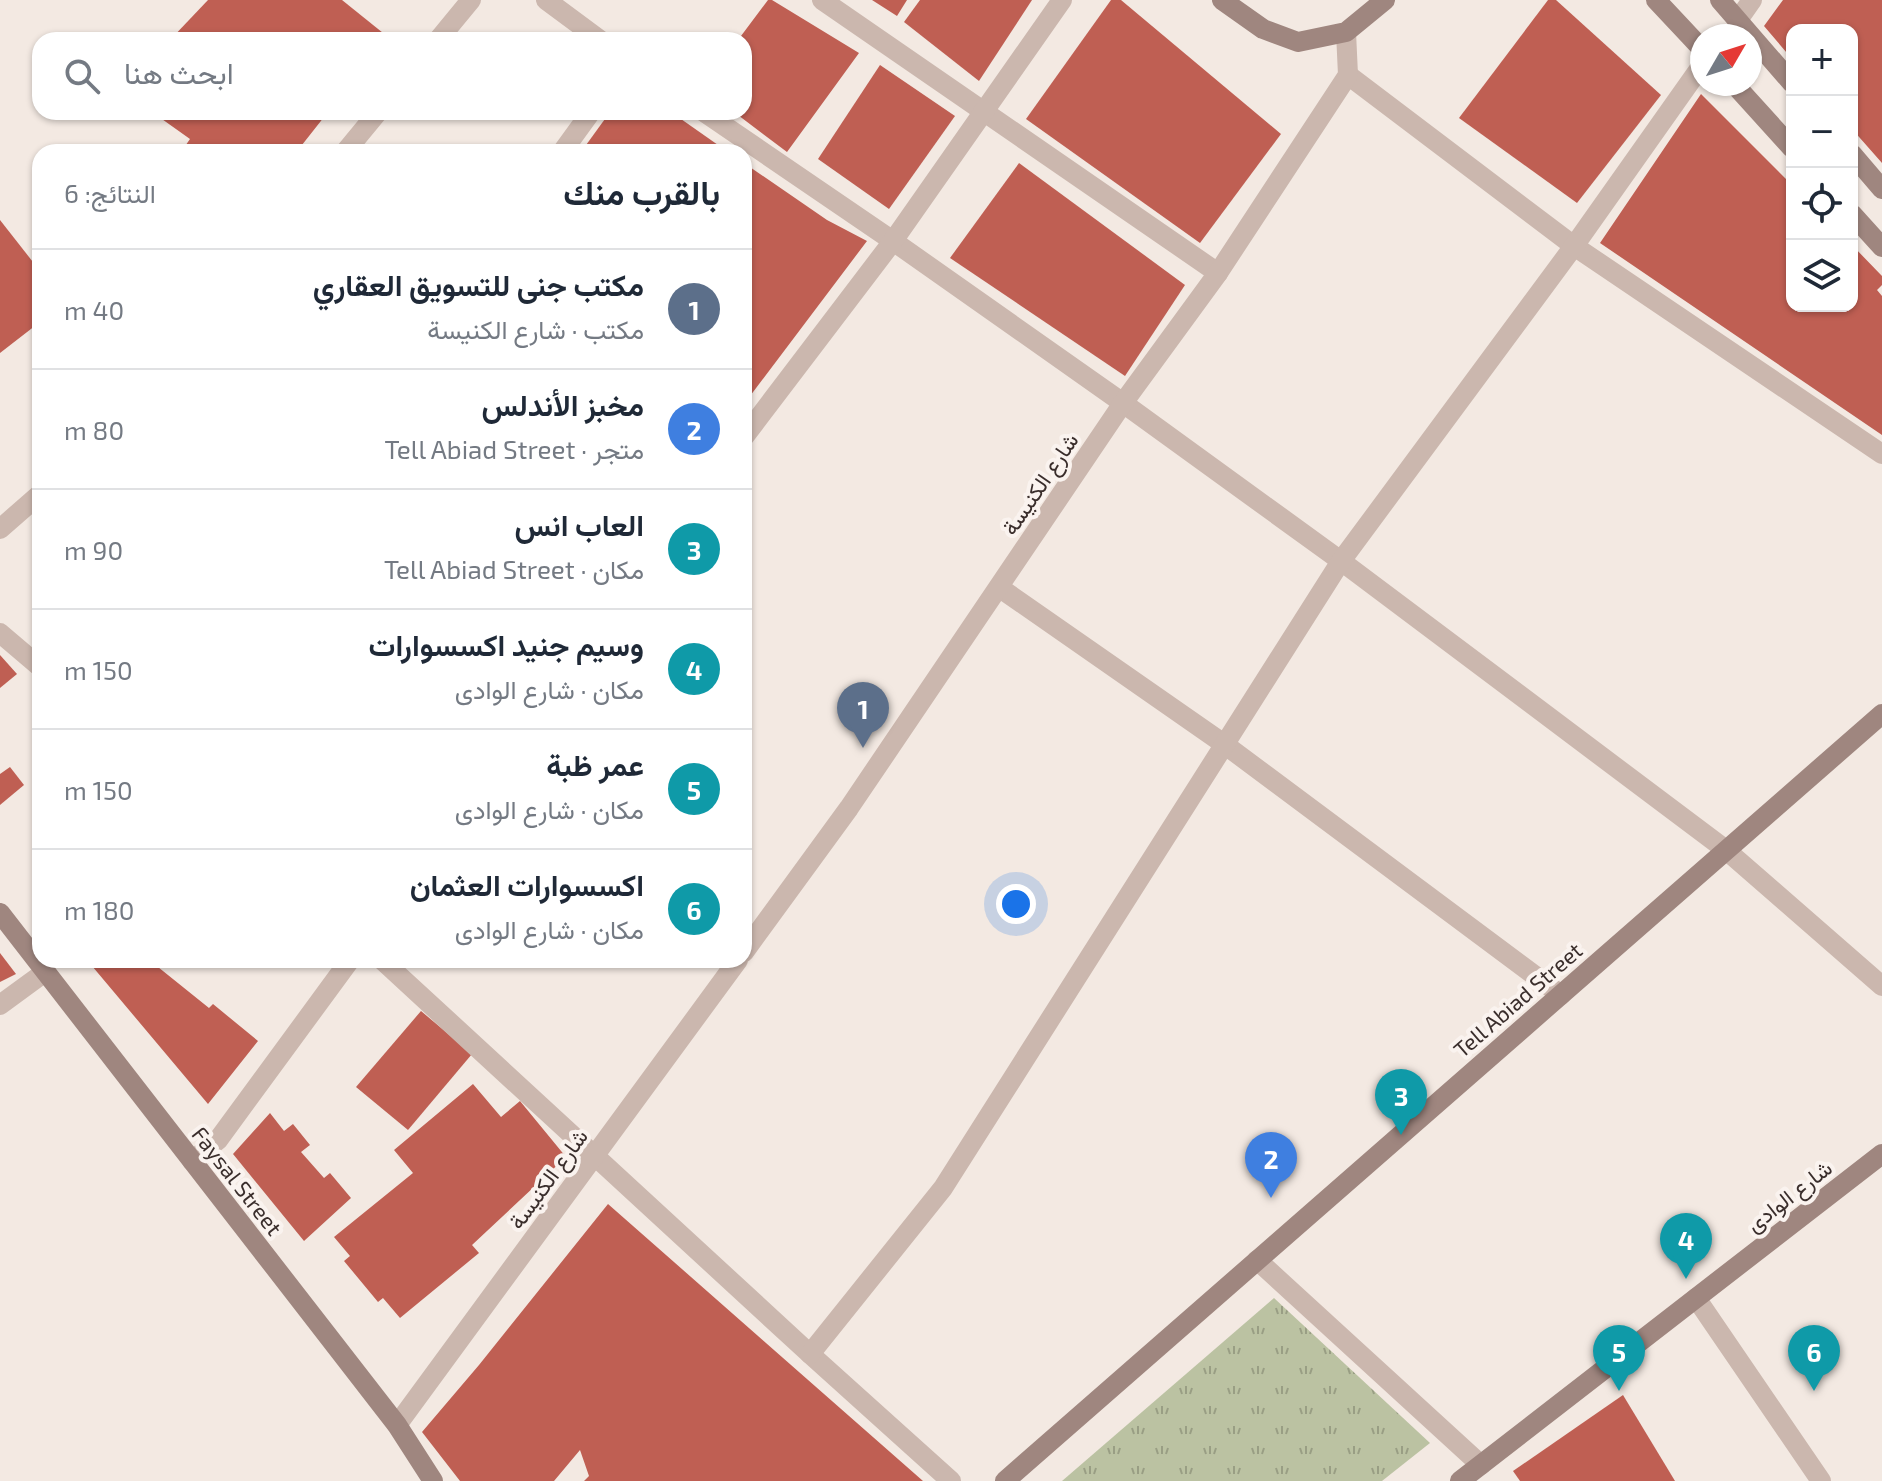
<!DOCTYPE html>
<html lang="ar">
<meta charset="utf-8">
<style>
:root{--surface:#fff;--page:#f6f6f7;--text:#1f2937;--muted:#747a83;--line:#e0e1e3;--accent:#b45309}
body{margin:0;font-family:"Exo 2",Vazirmatn,sans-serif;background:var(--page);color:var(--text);direction:rtl}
.controls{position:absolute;right:24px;top:24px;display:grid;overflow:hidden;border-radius:16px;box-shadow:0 2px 6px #0004}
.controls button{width:72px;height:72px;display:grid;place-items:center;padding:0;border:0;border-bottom:2px solid var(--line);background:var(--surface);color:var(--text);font:40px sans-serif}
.compass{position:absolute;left:1690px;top:24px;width:72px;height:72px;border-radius:50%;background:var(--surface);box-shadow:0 2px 6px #0004;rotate:51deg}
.you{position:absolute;left:1016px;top:904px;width:28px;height:28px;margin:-20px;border:6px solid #fff;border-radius:50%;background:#1a73e8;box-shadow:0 0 0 12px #1a73e833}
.badge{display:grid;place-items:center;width:52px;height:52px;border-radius:50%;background:var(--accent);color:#fff;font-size:26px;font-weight:700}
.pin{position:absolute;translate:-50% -66px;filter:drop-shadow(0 2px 4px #0008)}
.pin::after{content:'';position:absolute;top:42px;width:28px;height:24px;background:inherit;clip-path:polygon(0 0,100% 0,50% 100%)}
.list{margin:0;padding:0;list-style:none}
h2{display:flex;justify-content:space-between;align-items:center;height:104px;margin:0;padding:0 32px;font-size:34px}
h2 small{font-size:26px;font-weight:400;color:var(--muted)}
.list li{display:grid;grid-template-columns:52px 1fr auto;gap:24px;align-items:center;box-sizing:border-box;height:120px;padding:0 32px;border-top:2px solid var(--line)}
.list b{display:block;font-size:30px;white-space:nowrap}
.list p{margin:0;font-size:26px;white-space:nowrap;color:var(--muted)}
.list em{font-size:26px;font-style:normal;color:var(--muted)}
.icon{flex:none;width:44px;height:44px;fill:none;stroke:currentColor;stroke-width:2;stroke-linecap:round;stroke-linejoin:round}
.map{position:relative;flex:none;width:1882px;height:1481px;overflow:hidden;direction:ltr}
.search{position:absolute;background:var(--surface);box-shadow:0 2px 6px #0004;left:32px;top:32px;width:720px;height:88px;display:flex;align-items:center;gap:20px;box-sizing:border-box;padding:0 28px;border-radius:24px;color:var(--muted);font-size:30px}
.panel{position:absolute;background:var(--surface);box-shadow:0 2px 6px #0004;left:32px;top:144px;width:720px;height:824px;border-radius:24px;direction:rtl}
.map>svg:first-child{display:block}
.park{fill:url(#park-tufts)}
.building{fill:#bf5f53}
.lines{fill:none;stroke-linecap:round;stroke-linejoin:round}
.street{stroke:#cbb7ae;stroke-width:20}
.secondary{stroke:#9f867f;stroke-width:20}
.labels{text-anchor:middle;stroke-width:8;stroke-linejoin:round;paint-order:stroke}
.street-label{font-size:22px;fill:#3a2e2c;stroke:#faf3ef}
</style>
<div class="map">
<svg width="1882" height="1481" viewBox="0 0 1882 1481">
<defs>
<pattern id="park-tufts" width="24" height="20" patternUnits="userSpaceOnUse" patternTransform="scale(2)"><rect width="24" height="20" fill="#bbc2a2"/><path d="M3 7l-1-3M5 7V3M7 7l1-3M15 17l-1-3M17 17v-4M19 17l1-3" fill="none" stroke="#999e84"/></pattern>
</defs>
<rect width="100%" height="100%" fill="#f3e9e2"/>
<path class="park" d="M 1274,1298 L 1430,1443 L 1382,1481 L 1062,1481 Z"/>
<g class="building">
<path d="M 208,0 L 342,0 L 388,37 L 386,40 L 170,40 Z"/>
<path d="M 768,0 L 772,0 L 859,53 L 787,152 L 734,112 L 744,112 L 744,40 L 738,40 Z"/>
<path d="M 872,0 L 907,0 L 897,16 Z"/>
<path d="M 920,0 L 1032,0 L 979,81 L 904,22 Z"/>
<path d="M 1111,0 L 1121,0 L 1281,134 L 1200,243 L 1026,119 Z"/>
<path d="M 1548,0 L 1556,0 L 1661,95 L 1577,203 L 1459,118 Z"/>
<path d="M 1783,0 L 1882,0 L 1882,163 L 1852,129 L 1852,30 L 1792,30 L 1792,59 L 1764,26 Z"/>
<path d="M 880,65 L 955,116 L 889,209 L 818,159 Z"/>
<path d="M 1701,94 L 1792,185 L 1792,306 L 1852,306 L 1852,245 L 1882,276 L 1882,285 L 1877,290 L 1882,296 L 1882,435 L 1600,243 Z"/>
<path d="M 152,112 L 328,112 L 298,150 L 299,152 L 181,152 L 190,139 Z"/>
<path d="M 610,112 L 671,112 L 728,152 L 581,152 Z"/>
<path d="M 744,163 L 827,220 L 867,241 L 744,404 Z"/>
<path d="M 1019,163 L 1185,285 L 1125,376 L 950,258 Z"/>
<path d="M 0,220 L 40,271 L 40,322 L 0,353 Z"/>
<path d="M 0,655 L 17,674 L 0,688 Z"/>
<path d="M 10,767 L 24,785 L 0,805 L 0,774 Z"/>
<path d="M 0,953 L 16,974 L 0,982 Z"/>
<path d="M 87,960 L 163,960 L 158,967 L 209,1008 L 213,1004 L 258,1041 L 208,1104 Z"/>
<path d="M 421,1011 L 472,1054 L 408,1130 L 356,1087 Z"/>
<path d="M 473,1084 L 501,1117 L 520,1101 L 566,1157 L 472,1245 L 479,1253 L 400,1318 L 383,1298 L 378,1302 L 344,1261 L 350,1256 L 334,1237 L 413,1173 L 394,1150 Z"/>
<path d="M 270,1113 L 284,1131 L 293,1124 L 310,1145 L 301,1152 L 324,1178 L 330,1173 L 351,1198 L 304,1241 L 233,1154 Z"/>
<path d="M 608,1204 L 923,1481 L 584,1481 L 589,1476 L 580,1450 L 554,1481 L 460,1481 L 422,1432 L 479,1365 Z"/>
<path d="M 1623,1395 L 1675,1481 L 1520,1481 L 1513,1471 Z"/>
</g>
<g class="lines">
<g class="street">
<path d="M 546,0 L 600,40"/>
<path d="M 822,0 L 1218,273"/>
<path d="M 1738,20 L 1752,0"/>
<path d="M 438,40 L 471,0"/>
<path d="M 1348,75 L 1574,246 L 1882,454"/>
<path d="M 704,112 L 893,241 L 1123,403 L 1341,561 L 1726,850 L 1882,986"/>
<path d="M 345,152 L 378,112"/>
<path d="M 562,152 L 591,112"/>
<path d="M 744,437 L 893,241 L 1062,0"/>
<path d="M 0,529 L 40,494"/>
<path d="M 1000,588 L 1224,744 L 1561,995"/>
<path d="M 0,633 L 40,667"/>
<path d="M 744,952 L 849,808 L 1123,403 L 1218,273 L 1348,75 L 1346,32"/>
<path d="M 382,960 L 810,1354 L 951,1481"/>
<path d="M 0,1005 L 45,972"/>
<path d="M 192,1161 L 218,1140 L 350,960"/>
<path d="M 1257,1260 L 1481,1465"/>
<path d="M 1696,1298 L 1821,1481"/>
<path d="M 810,1354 L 943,1188 L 1341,561 L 1574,246 L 1702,65"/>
<path d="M 397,1425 L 738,960"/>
</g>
<g class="secondary">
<path d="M 1222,0 L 1263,29 L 1298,42 L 1346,32 L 1385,0"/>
<path d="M 1656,0 L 1702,49"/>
<path d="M 1720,0 L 1792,83"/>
<path d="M 1734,84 L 1792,148"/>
<path d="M 1852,154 L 1882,189"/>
<path d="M 1852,214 L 1882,247"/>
<path d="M 0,913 L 397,1425 L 433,1481"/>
<path d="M 1005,1481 L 1882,714"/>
<path d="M 1460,1481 L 1882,1154"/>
</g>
</g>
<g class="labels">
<g class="street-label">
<text transform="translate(1040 484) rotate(-56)" y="8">شارع الكنيسة</text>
<text transform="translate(1518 1000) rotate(-41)" y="8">Tell Abiad Street</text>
<text transform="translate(548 1179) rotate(-54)" y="8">شارع الكنيسة</text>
<text transform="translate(237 1181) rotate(52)" y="8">Faysal Street</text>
<text transform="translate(1789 1196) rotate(-38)" y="8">شارع الوادى</text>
</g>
</g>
</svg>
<div class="controls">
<button>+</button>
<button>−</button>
<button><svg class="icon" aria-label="locate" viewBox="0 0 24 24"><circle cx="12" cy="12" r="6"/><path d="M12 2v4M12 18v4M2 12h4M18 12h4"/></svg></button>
<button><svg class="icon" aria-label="layers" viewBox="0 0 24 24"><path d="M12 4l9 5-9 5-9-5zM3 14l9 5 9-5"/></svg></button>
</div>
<svg class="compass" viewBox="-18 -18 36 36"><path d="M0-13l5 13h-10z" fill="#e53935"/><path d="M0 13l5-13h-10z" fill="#747a83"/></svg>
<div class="you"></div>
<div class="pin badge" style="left:863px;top:748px;background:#5c6f8a">1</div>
<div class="pin badge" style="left:1271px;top:1198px;background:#3f7fe0">2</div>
<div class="pin badge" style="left:1401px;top:1135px;background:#0f9aa8">3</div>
<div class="pin badge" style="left:1686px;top:1279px;background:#0f9aa8">4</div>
<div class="pin badge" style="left:1619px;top:1391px;background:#0f9aa8">5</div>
<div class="pin badge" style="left:1814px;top:1391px;background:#0f9aa8">6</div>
<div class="search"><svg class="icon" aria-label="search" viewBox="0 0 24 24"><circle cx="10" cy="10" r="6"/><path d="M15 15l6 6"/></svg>ابحث هنا</div>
<section class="panel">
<h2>بالقرب منك<small>النتائج: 6</small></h2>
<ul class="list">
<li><span class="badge" style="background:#5c6f8a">1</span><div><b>مكتب جنى للتسويق العقاري</b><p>مكتب · شارع الكنيسة</p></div><em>40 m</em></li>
<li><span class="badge" style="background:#3f7fe0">2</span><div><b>مخبز الأندلس</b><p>متجر · Tell Abiad Street</p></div><em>80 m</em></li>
<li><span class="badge" style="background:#0f9aa8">3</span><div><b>العاب انس</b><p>مكان · Tell Abiad Street</p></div><em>90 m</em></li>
<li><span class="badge" style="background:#0f9aa8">4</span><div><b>وسيم جنيد اكسسوارات</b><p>مكان · شارع الوادى</p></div><em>150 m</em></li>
<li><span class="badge" style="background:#0f9aa8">5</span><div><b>عمر ظبة</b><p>مكان · شارع الوادى</p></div><em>150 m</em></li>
<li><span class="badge" style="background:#0f9aa8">6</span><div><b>اكسسوارات العثمان</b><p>مكان · شارع الوادى</p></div><em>180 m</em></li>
</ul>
</section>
</div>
